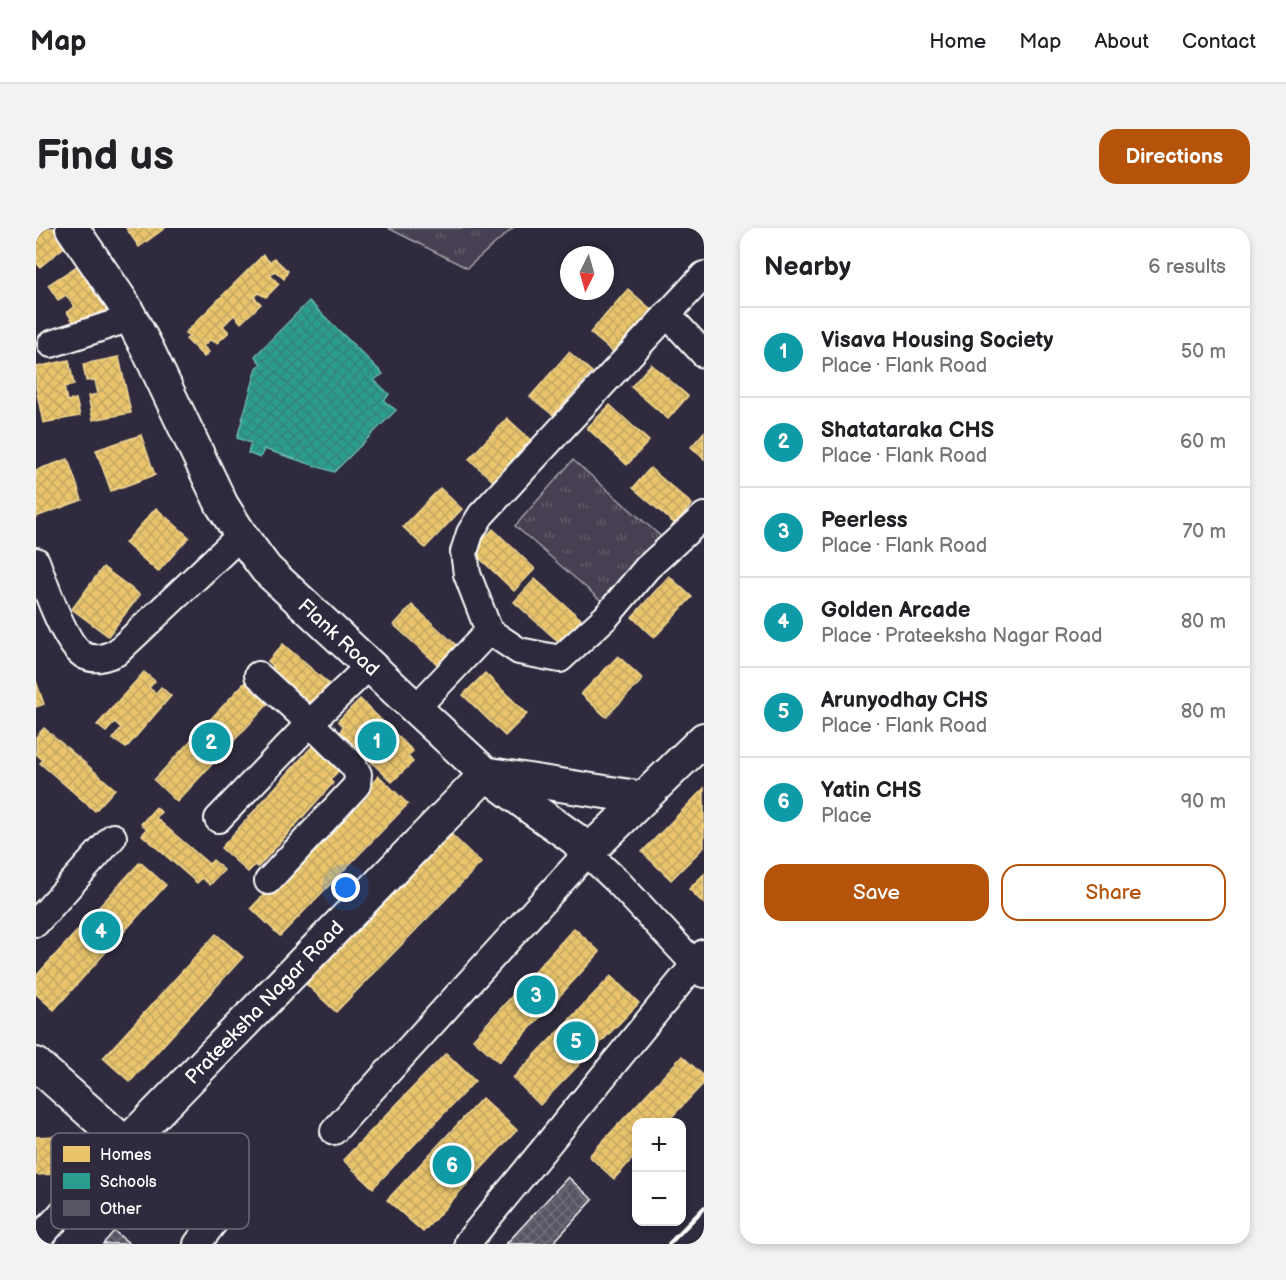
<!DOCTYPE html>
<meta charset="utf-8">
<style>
:root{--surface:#fff;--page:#f2f2f2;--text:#202124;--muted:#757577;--line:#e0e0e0;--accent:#b45309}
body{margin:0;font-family:"Balsamiq Sans",sans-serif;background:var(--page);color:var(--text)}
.controls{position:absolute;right:18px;bottom:18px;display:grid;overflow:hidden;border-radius:12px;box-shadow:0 3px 9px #0003}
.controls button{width:54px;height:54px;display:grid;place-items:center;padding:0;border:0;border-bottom:2px solid var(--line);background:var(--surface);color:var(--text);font:30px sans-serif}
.compass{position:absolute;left:524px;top:18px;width:54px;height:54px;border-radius:50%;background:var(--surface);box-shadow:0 3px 9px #0003;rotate:185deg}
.you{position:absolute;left:310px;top:660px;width:21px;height:21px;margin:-15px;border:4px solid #fff;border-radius:50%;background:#1a73e8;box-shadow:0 0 0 9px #1a73e833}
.badge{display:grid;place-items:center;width:39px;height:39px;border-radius:50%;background:var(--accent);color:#fff;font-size:20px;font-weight:700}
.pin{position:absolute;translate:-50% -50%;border:3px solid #fff;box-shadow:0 2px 6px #0006}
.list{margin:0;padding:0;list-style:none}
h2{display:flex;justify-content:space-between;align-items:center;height:78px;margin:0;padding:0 24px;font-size:26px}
h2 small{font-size:20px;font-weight:400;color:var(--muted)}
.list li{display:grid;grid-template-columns:39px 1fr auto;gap:18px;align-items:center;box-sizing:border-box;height:90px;padding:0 24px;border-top:2px solid var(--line)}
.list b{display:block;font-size:22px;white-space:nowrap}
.list p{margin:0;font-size:20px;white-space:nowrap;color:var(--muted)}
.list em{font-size:20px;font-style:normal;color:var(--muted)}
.actions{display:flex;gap:12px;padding:18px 24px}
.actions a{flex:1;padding:14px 0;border:2px solid var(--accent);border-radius:18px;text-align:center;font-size:21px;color:var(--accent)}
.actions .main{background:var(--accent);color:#fff}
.map{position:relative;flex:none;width:668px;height:1016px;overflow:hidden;border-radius:18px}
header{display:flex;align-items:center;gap:36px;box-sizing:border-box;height:84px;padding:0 30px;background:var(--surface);border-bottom:2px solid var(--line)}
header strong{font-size:28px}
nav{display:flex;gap:33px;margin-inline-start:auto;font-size:21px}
.intro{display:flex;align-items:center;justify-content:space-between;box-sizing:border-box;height:144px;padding:0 36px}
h1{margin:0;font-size:42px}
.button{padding:15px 27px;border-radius:18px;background:var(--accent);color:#fff;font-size:21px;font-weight:700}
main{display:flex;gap:36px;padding:0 36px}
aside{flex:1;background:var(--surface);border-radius:18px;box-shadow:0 3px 9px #0003}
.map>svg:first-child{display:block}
.grass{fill:url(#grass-tufts);stroke:#a2a0a8;stroke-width:1.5}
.homes{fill:url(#homes-cross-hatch);stroke:#f0d697;stroke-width:1.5}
.schools{fill:url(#schools-cross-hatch);stroke:#6abab1;stroke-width:1.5}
.building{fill:url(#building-cross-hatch);stroke:#fff;stroke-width:1.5}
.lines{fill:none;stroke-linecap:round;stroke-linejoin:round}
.minor-casing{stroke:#fff;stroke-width:30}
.tertiary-casing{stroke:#fff;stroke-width:36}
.minor{stroke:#2f2a3d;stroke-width:26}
.tertiary{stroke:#2f2a3d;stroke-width:32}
.rail{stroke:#fff;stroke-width:4.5}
.labels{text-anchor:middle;stroke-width:6;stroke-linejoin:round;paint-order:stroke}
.street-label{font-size:20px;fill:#fff;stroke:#2f2a3d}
.key{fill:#2f2a3d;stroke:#6d6a77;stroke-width:1.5}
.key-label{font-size:16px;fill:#fff}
</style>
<header>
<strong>Map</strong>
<nav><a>Home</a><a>Map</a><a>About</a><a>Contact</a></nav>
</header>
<div class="intro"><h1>Find us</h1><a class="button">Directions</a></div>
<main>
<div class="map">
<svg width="668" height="1016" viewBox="0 0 668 1016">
<defs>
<pattern id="grass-tufts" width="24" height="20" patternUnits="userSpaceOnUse" patternTransform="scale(1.5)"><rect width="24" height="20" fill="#464152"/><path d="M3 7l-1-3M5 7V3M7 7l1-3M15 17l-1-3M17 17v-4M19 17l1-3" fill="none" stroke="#625e6c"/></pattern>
<pattern id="homes-cross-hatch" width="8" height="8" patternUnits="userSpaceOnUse" patternTransform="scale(1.5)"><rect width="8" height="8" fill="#e9c46a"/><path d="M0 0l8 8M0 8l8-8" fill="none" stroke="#c2a662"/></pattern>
<pattern id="schools-cross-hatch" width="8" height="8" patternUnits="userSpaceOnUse" patternTransform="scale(1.5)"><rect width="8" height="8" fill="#2a9d8f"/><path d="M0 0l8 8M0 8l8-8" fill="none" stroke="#368178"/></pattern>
<pattern id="building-cross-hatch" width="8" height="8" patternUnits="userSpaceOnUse" patternTransform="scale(1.5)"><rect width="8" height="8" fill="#595564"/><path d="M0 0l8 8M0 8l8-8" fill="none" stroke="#726e7b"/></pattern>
</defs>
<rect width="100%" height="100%" fill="#2f2a3d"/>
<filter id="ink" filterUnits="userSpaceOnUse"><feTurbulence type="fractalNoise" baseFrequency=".0167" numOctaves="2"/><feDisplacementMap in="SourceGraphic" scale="12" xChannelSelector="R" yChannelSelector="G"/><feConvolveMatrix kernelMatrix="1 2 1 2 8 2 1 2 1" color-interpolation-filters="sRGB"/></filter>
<g filter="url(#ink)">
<g class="grass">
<path d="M 352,0 L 477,0 L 431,40 Z"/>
<path d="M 537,232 L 628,311 L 570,377 L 479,298 Z"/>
</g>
<g class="homes">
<path d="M 0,0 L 19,0 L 32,16 L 4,39 L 0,34 Z"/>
<path d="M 90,0 L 129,0 L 103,19 Z"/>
<path d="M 227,27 L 234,34 L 238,30 L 252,43 L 248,51 L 239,43 L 234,47 L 243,56 L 230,69 L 222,65 L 218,69 L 225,76 L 205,95 L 198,87 L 187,98 L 193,104 L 181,115 L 174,112 L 167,118 L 173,124 L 168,129 L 150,111 L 154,108 L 149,105 Z"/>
<path d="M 44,36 L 76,84 L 44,105 L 31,84 L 39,79 L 30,67 L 22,72 L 12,57 Z"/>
<path d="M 592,61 L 616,82 L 577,124 L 554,105 Z"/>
<path d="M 533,124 L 556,144 L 517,187 L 494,169 Z"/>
<path d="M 83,129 L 95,185 L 57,192 L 52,168 L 62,166 L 59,152 L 50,153 L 47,136 Z"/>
<path d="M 33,132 L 38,157 L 28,159 L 31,173 L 40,171 L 44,188 L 7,195 L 0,160 L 0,139 Z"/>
<path d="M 615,136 L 652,168 L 632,191 L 595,159 Z"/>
<path d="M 574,177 L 613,213 L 591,237 L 551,200 Z"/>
<path d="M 471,190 L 495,212 L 457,253 L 433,231 Z"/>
<path d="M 668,204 L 668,231 L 655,219 Z"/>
<path d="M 105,207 L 119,247 L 75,263 L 60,222 Z"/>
<path d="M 32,231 L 46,272 L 0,289 L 0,242 Z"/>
<path d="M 614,240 L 656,276 L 639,296 L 597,260 Z"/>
<path d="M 404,260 L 426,281 L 389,320 L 367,299 Z"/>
<path d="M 120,280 L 153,309 L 122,344 L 89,315 Z"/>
<path d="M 457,301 L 499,341 L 478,363 L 436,323 Z"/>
<path d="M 67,339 L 104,367 L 72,408 L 36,381 Z"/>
<path d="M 633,348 L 656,369 L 618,410 L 596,389 Z"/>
<path d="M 499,351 L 545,391 L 524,415 L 478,374 Z"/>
<path d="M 376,377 L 421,418 L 402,437 L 358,397 Z"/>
<path d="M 247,416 L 300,462 L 277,488 L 230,447 L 237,438 L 232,433 Z"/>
<path d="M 582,428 L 607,451 L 570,489 L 545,466 Z"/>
<path d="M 108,444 L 119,453 L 113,460 L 120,465 L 125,459 L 135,468 L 90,520 L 77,511 L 85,500 L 79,494 L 70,504 L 61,497 Z"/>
<path d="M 449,445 L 491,486 L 469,508 L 427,467 Z"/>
<path d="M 0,453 L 8,476 L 0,479 Z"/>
<path d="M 210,453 L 233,475 L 141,574 L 118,552 Z"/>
<path d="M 324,471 L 377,523 L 372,528 L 377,534 L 356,554 L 304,504 L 307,498 L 302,493 Z"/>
<path d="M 8,500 L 79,561 L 59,583 L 4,535 L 7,532 L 0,526 L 0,509 Z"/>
<path d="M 280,514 L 307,538 L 294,552 L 297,555 L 222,639 L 219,637 L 212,644 L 185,620 Z"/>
<path d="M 343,548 L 372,576 L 244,708 L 215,680 Z"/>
<path d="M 668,560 L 668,619 L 635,652 L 606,624 Z"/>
<path d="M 120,579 L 125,584 L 120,590 L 173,636 L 177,632 L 188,642 L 174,657 L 166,650 L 161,655 L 106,607 L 111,601 L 105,596 Z"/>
<path d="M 416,607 L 445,635 L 300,784 L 270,756 Z"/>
<path d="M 104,634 L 130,657 L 18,782 L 0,766 L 0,748 Z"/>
<path d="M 668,646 L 668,676 L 653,661 Z"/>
<path d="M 538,700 L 564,724 L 463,834 L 437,811 Z"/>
<path d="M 180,706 L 207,729 L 94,854 L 67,830 Z"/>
<path d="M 575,748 L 603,775 L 504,877 L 477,850 Z"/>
<path d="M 410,825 L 439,853 L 337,960 L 307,932 Z"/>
<path d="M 646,828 L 668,848 L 668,855 L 631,894 L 600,894 L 600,927 L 578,951 L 553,928 Z"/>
<path d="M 446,870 L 481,902 L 387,1004 L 351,972 Z"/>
<path d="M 19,908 L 21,946 L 0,947 L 0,909 Z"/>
</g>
<path class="schools" d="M 273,73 L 347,146 L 338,152 L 353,166 L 348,173 L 360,182 L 298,244 L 228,221 L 224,230 L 212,225 L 215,215 L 201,210 L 221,140 L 225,136 L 219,128 Z"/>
<g class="building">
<path d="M 532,949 L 557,972 L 516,1016 L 470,1016 Z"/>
<path d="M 78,1003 L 94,1016 L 67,1016 Z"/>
</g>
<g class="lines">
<g class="minor-casing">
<g id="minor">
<path d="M 668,47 L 445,287 L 434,305 L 428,324 L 431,346 L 453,403 L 483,423 L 524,431 L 570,389 L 611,340 L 668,288"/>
<path d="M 631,86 L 668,126"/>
<path d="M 15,116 L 95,90"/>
<path d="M 0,333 C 8,354 29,419 49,428 C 60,433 69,429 80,425 L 205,307"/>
<path d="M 222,447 L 274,495 L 317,537 L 322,546 L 321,557 L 232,653"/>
<path d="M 380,480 L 453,403"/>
<path d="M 182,591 L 274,495 L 333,438"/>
<path d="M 0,695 L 77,609"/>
<path d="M 298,903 L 551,625 L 581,653 L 668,746"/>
<path d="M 0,1013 L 90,916"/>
<path d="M 432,1014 L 668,725"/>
<path d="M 161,1016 L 194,974"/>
</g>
</g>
<g class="tertiary-casing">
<g id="tertiary">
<path d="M 36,0 L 87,75 L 95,90 L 112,122 L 186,277 L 205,307 L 230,341 L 450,546 L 498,582 L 539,611 L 551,625 L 668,511"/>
<path d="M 454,546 L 607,570"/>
<path d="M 0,836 L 90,916 L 450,546"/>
</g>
</g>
<use href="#minor" class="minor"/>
<use href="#tertiary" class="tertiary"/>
<g class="rail">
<path d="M 633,1016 L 668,980"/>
<path d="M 662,1016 L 668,1010"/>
</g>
</g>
</g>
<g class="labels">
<g class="street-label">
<text transform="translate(303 409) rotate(43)" y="7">Flank Road</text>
<text transform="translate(228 774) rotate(-46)" y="7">Prateeksha Nagar Road</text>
</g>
</g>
<rect x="15" y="905" width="198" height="96" rx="9" class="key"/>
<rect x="27" y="918" width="27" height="16" fill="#e9c46a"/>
<rect x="27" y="945" width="27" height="16" fill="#2a9d8f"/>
<rect x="27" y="972" width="27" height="16" fill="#595564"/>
<g class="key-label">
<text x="64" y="932">Homes</text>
<text x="64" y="959">Schools</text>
<text x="64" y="986">Other</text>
</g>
</svg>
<div class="controls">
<button>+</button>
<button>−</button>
</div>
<svg class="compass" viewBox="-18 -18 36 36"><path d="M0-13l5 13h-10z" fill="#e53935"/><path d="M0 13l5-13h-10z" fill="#757577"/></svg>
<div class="you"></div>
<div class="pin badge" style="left:341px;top:513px;background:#0f9aa8">1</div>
<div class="pin badge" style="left:175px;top:514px;background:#0f9aa8">2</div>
<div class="pin badge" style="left:500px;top:767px;background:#0f9aa8">3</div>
<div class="pin badge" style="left:65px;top:703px;background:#0f9aa8">4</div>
<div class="pin badge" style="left:540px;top:813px;background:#0f9aa8">5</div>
<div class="pin badge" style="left:416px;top:937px;background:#0f9aa8">6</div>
</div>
<aside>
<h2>Nearby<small>6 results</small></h2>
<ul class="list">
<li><span class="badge" style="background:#0f9aa8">1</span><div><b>Visava Housing Society</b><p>Place · Flank Road</p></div><em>50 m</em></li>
<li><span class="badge" style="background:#0f9aa8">2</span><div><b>Shatataraka CHS</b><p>Place · Flank Road</p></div><em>60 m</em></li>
<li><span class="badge" style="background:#0f9aa8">3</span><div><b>Peerless</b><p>Place · Flank Road</p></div><em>70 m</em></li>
<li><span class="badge" style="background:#0f9aa8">4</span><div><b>Golden Arcade</b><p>Place · Prateeksha Nagar Road</p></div><em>80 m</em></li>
<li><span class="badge" style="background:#0f9aa8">5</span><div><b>Arunyodhay CHS</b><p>Place · Flank Road</p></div><em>80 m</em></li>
<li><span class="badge" style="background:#0f9aa8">6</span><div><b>Yatin CHS</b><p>Place</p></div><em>90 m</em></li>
</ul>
<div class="actions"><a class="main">Save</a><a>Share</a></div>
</aside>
</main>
